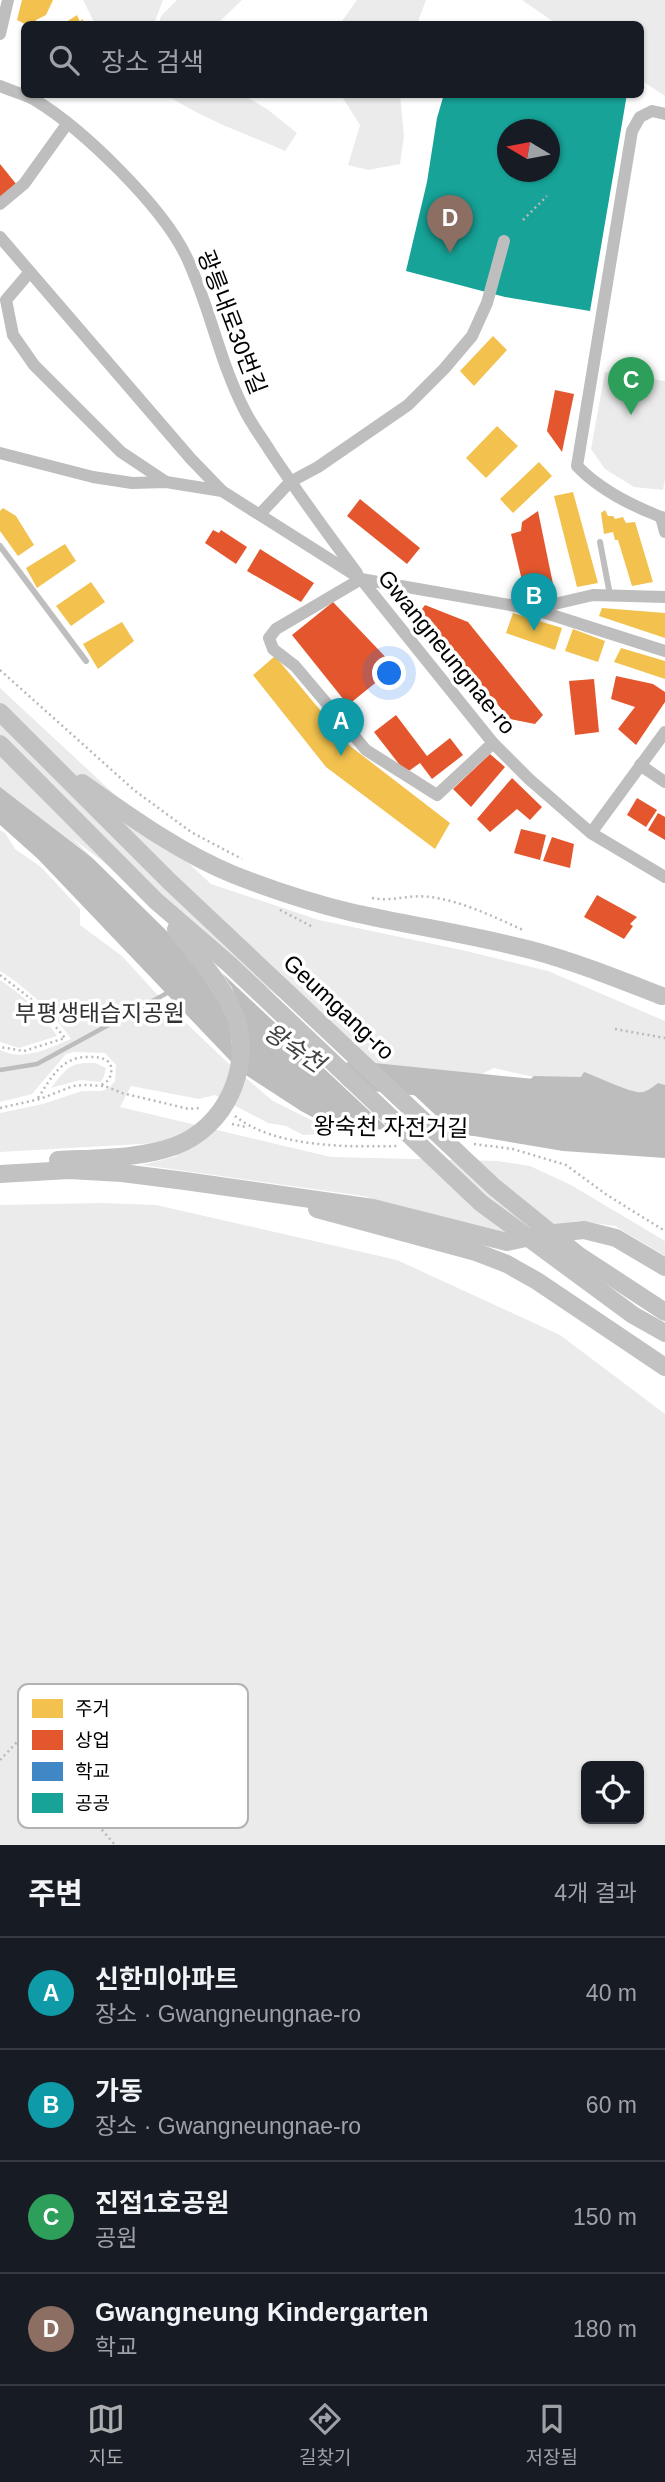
<!DOCTYPE html>
<html lang="ko">
<meta charset="utf-8">
<style>
:root{--surface:#171b24;--page:#242831;--text:#f1f3f6;--muted:#9ea1a6;--line:#363941;--accent:#adaeaf}
body{margin:0;font-family:Arial,"Noto Sans KR",sans-serif;background:var(--page);color:var(--text)}
.controls{position:absolute;right:21px;bottom:21px;display:grid;overflow:hidden;border-radius:10px;box-shadow:0 2px 5px #0004}
.controls button{width:63px;height:63px;display:grid;place-items:center;padding:0;border:0;border-bottom:2px solid var(--line);background:var(--surface);color:var(--text);font:35px sans-serif}
.compass{position:absolute;left:497px;top:119px;width:63px;height:63px;border-radius:50%;background:var(--surface);box-shadow:0 2px 5px #0004;rotate:280deg}
.you{position:absolute;left:390px;top:674px;width:24px;height:24px;margin:-18px;border:5px solid #fff;border-radius:50%;background:#1a73e8;box-shadow:0 0 0 10px #1a73e833}
.badge{display:grid;place-items:center;width:46px;height:46px;border-radius:50%;background:var(--accent);color:#fff;font-size:23px;font-weight:700}
.pin{position:absolute;translate:-50% -58px;filter:drop-shadow(0 2px 4px #0008)}
.pin::after{content:'';position:absolute;top:37px;width:24px;height:21px;background:inherit;clip-path:polygon(0 0,100% 0,50% 100%)}
.list{margin:0;padding:0;list-style:none}
h2{display:flex;justify-content:space-between;align-items:center;height:91px;margin:0;padding:0 28px;font-size:30px}
h2 small{font-size:23px;font-weight:400;color:var(--muted)}
.list li{display:grid;grid-template-columns:46px 1fr auto;gap:21px;align-items:center;box-sizing:border-box;height:112px;padding:0 28px;border-top:2px solid var(--line)}
.list b{display:block;font-size:26px;white-space:nowrap}
.list p{margin:0;font-size:23px;white-space:nowrap;color:var(--muted)}
.list em{font-size:23px;font-style:normal;color:var(--muted)}
.icon{flex:none;width:38px;height:38px;fill:none;stroke:currentColor;stroke-width:2;stroke-linecap:round;stroke-linejoin:round}
.map{position:relative;flex:none;width:665px;height:1845px;overflow:hidden}
.search{position:absolute;background:var(--surface);box-shadow:0 2px 5px #0004;left:21px;right:21px;top:21px;height:77px;display:flex;align-items:center;gap:18px;box-sizing:border-box;padding:0 24px;border-radius:10px;color:var(--muted);font-size:26px}
.sheet{height:539px;background:var(--surface)}
nav{display:flex;justify-content:space-around;align-items:center;box-sizing:border-box;height:98px;border-top:2px solid var(--line);background:var(--surface);font-size:19px;color:var(--muted)}
nav a{display:grid;justify-items:center;gap:4px}
nav .on{color:var(--accent)}
.map>svg:first-child{display:block}
.green{fill:#ebebeb;fill-rule:evenodd}
.water{fill:#bdbdbd}
.pier{fill:#fff}
.homes{fill:#f2c14e}
.shops{fill:#e4572e}
.schools{fill:#3f88c5}
.public{fill:#17a398;fill-rule:evenodd}
.lines{fill:none;stroke-linecap:round;stroke-linejoin:round}
.stream{stroke:#bdbdbd;stroke-width:4.5}
.river{stroke:#bdbdbd;stroke-width:28}
.path{stroke:#b9b9b9;stroke-width:2.5;stroke-dasharray:2 3.5;stroke-linecap:butt}
.lane{stroke:#bebebe;stroke-width:6}
.street{stroke:#bebebe;stroke-width:12}
.secondary{stroke:#c2c2c2;stroke-width:18}
.labels{text-anchor:middle;stroke-width:7;stroke-linejoin:round;paint-order:stroke}
.street-label{font-size:23px;fill:#000;stroke:#fff}
.park-label{font-size:23px;fill:#313131;stroke:#fff}
.water-label{font-size:24px;font-style:italic;fill:#424242;stroke:#fff}
.key{fill:#fff;stroke:#b2b2b2;stroke-width:2}
.key-label{font-size:19px;fill:#000}
</style>
<div class="map">
<svg width="665" height="1845" viewBox="0 0 665 1845">
<rect width="100%" height="100%" fill="#fff"/>
<g class="green">
<path d="M 83,0 L 163,0 L 154,24 L 95,24 Z"/>
<path d="M 177,0 L 242,0 L 217,24 L 159,24 L 161,16 Z"/>
<path d="M 357,0 L 426,0 L 417,24 L 340,24 Z"/>
<path d="M 522,0 L 665,0 L 665,96 L 641,80 L 640,24 L 557,24 Z"/>
<path d="M 171,95 L 243,95 L 267,109 L 297,133 L 285,151 C 247,134 207,121 172,98 Z"/>
<path d="M 341,95 L 400,95 L 404,136 L 400,164 L 368,170 L 348,165 L 360,125 Z"/>
<path d="M 605,372 L 665,381 L 665,479 L 663,490 L 634,487 L 605,469 L 591,449 Z"/>
<path d="M 0,688 L 211,884 L 319,920 L 462,950 L 548,971 L 665,1021 L 665,1107 L 494,1068 L 442,1093 L 346,1099 L 0,809 Z"/>
<path d="M 0,830 L 5,833 L 15,849 L 41,867 L 80,909 L 80,925 L 122,956 L 164,1002 L 227,1062 L 273,1101 L 337,1133 L 303,1135 L 286,1126 L 268,1123 L 215,1095 L 199,1099 L 131,1086 L 120,1107 L 331,1157 L 498,1161 L 530,1166 L 571,1185 L 665,1241 L 665,1256 L 615,1226 L 578,1221 L 501,1234 L 363,1196 L 143,1165 L 177,1156 L 164,1140 L 158,1143 L 0,1152 L 0,1113 L 43,1104 L 82,1091 L 102,1091 L 110,1087 L 115,1081 L 116,1065 L 105,1053 L 74,1052 L 66,1054 L 32,1094 L 0,1102 L 0,1050 C 24,1062 49,1048 71,1039 C 52,1012 29,989 0,971 Z"/>
<path d="M 0,980 C 23,995 42,1013 57,1036 L 19,1048 L 0,1042 Z"/>
<path d="M 95,1063 L 106,1068 L 103,1079 L 100,1082 L 80,1080 L 51,1088 C 67,1068 69,1062 95,1063 Z"/>
<path d="M 103,1203 L 156,1205 L 397,1260 L 560,1335 L 665,1414 L 665,1845 L 0,1845 L 0,1205 ZM 586,1766 L 639,1766 L 639,1819 L 586,1819 Z"/>
</g>
<path class="water" d="M 0,787 L 329,1040 L 387,1080 L 505,1095 L 503,1080 L 526,1083 L 534,1076 L 581,1077 L 584,1072 C 596,1076 634,1095 643,1092 C 648,1091 654,1086 658,1083 L 665,1085 L 665,1158 L 563,1151 L 474,1136 L 329,1126 L 301,1111 L 241,1072 L 38,859 L 0,825 Z"/>
<path class="pier" d="M 72,838 L 331,1037 L 388,1077 L 396,1078 L 461,1139 L 394,1134 L 222,973 L 232,988 L 238,1003 L 233,1058 L 230,1024 L 219,1001 L 182,946 Z"/>
<g class="homes">
<path d="M 22,0 L 53,0 L 46,15 L 36,20 L 35,24 L 25,24 L 17,20 Z"/>
<path d="M 77,15 L 80,22 L 82,19 L 86,24 L 63,24 Z"/>
<path d="M 493,336 L 507,350 L 474,386 L 460,371 Z"/>
<path d="M 497,426 L 518,446 L 486,478 L 466,458 Z"/>
<path d="M 539,462 L 552,476 L 513,513 L 500,499 Z"/>
<path d="M 573,492 L 598,583 L 577,587 L 554,496 Z"/>
<path d="M 3,508 L 16,516 L 34,545 L 18,556 L 0,531 L 0,511 Z"/>
<path d="M 605,510 L 608,516 L 613,516 L 615,519 L 623,517 L 626,523 L 635,522 L 653,582 L 632,586 L 618,540 L 615,540 L 613,532 L 604,534 L 601,513 Z"/>
<path d="M 65,544 L 76,561 L 37,588 L 26,568 Z"/>
<path d="M 91,582 L 105,602 L 71,626 L 56,606 Z"/>
<path d="M 602,608 L 665,613 L 665,638 L 599,616 Z"/>
<path d="M 513,613 L 562,628 L 555,650 L 506,633 Z"/>
<path d="M 122,622 L 134,641 L 98,669 L 83,644 Z"/>
<path d="M 573,629 L 605,641 L 598,662 L 565,651 Z"/>
<path d="M 621,648 L 665,661 L 665,679 L 614,662 Z"/>
<path d="M 275,656 L 350,746 L 450,823 L 435,849 L 326,767 L 253,675 Z"/>
</g>
<g class="shops">
<path d="M 0,164 L 17,185 L 0,198 Z"/>
<path d="M 555,390 L 574,394 L 562,452 L 547,431 Z"/>
<path d="M 360,499 L 420,548 L 407,564 L 347,516 Z"/>
<path d="M 538,511 L 553,584 L 524,589 L 511,534 L 521,531 L 522,522 Z"/>
<path d="M 213,530 L 219,533 L 221,530 L 247,547 L 236,564 L 205,543 Z"/>
<path d="M 260,549 L 314,583 L 301,602 L 247,571 Z"/>
<path d="M 333,602 L 395,667 L 348,705 L 292,635 Z"/>
<path d="M 425,605 L 468,622 L 543,715 L 535,724 L 510,719 L 419,613 Z"/>
<path d="M 616,676 L 653,684 L 665,692 L 665,702 L 636,745 L 618,729 L 635,707 L 611,699 Z"/>
<path d="M 594,679 L 599,732 L 575,735 L 569,681 Z"/>
<path d="M 396,715 L 427,756 L 450,738 L 463,755 L 432,779 L 420,763 L 406,773 L 374,732 Z"/>
<path d="M 490,754 L 505,767 L 471,807 L 453,789 Z"/>
<path d="M 512,778 L 542,807 L 530,820 L 517,809 L 490,832 L 477,819 Z"/>
<path d="M 637,798 L 657,810 L 646,827 L 627,815 Z"/>
<path d="M 658,813 L 665,817 L 665,840 L 648,830 Z"/>
<path d="M 521,829 L 546,835 L 540,860 L 514,853 Z"/>
<path d="M 552,837 L 574,844 L 570,868 L 543,861 Z"/>
<path d="M 597,895 L 637,917 L 630,924 L 633,926 L 624,939 L 584,917 Z"/>
</g>
<path class="schools" d="M 425,227 L 482,242 L 473,279 L 415,264 Z"/>
<path class="public" d="M 444,94 L 627,94 L 590,311 L 505,297 L 406,271 L 427,182 L 437,118 ZM 508,130 L 550,130 L 550,172 L 508,172 Z"/>
<g class="lines">
<path class="stream" d="M 0,1070 L 37,1064 L 169,992"/>
<path class="river" d="M 353,1075 L 543,1094"/>
<g class="path">
<path d="M 523,220 L 547,196"/>
<path d="M 0,670 L 134,790 L 191,832 L 242,859"/>
<path d="M 372,898 C 393,902 408,894 430,897 C 462,901 494,917 523,930"/>
<path d="M 280,910 L 313,927"/>
<path d="M 0,975 L 35,1002 L 65,1038 L 24,1051 L 0,1047"/>
<path d="M 615,1029 L 665,1038"/>
<path d="M 38,1098 C 52,1077 61,1057 88,1057 C 97,1057 103,1057 110,1063 C 113,1072 111,1081 101,1085"/>
<path d="M 0,1108 L 40,1099 L 73,1086 L 85,1085 L 105,1086 L 122,1093 L 189,1109 L 200,1108"/>
<path d="M 235,1116 C 275,1148 348,1147 398,1146"/>
<path d="M 232,1124 L 246,1127"/>
<path d="M 474,1144 L 513,1149 L 566,1165 L 607,1195 L 665,1231"/>
<path d="M 0,1760 L 18,1741 L 49,1768 L 115,1845"/>
</g>
<g class="lane">
<path d="M 600,542 L 610,595"/>
<path d="M 0,546 L 86,661"/>
</g>
<g class="street">
<path d="M 0,34 L 8,0"/>
<path d="M 0,86 C 11,91 24,94 35,100 C 83,129 162,206 186,256 C 210,306 219,361 245,411 C 252,425 262,438 270,451 C 298,493 327,533 357,573"/>
<path d="M 0,204 L 24,184 L 67,124"/>
<path d="M 0,237 L 191,459 L 222,491 L 361,579 L 493,743 L 529,779 L 591,833 L 665,877"/>
<path d="M 29,273 L 6,300 L 13,335 L 34,365 L 121,452 L 166,482"/>
<path d="M 0,453 L 93,477 L 132,483 L 166,482 L 222,491"/>
<path d="M 260,514 L 290,482 L 318,467 L 408,405 L 444,369 L 472,336 L 487,303 L 504,241"/>
<path d="M 661,517 C 630,505 600,490 577,466 L 632,131 L 640,117 L 652,111 L 665,114"/>
<path d="M 665,518 L 661,517 L 665,532"/>
<path d="M 533,609 L 665,651"/>
<path d="M 493,743 L 437,795 L 366,750 L 295,666 L 273,649 L 269,638 L 276,629 L 361,579 L 533,609 L 593,595 L 665,597"/>
<path d="M 640,765 L 665,782"/>
<path d="M 591,833 L 665,732"/>
</g>
<g class="secondary">
<path d="M 0,712 L 169,881 L 494,1187 L 578,1255 L 665,1312"/>
<path d="M 0,744 L 156,901 L 229,964 L 481,1203 L 633,1315 L 665,1333"/>
<path d="M 82,783 C 128,815 180,853 232,874 C 272,890 312,903 354,913 C 413,926 473,935 531,950 C 576,962 618,979 662,996"/>
<path d="M 58,1160 C 96,1158 139,1159 175,1146 C 226,1127 252,1068 236,1018 C 224,984 197,958 176,929"/>
<path d="M 0,1174 L 69,1170 L 122,1173 L 185,1181 L 373,1208 L 507,1242 L 545,1234 L 584,1230 L 616,1238 L 665,1267"/>
<path d="M 317,1209 L 476,1252 L 507,1264 L 537,1281 L 665,1367"/>
</g>
</g>
<g class="labels">
<g class="street-label">
<text transform="translate(232 322) rotate(69)" y="8">광릉내로30번길</text>
<text transform="translate(447 652) rotate(51)" y="8">Gwangneungnae-ro</text>
<text transform="translate(339 1007) rotate(43)" y="8">Geumgang-ro</text>
<text transform="translate(391 1127) rotate(1)" y="8">왕숙천 자전거길</text>
</g>
<g class="park-label">
<text x="100" y="1021">부평생태습지공원</text>
</g>
<g class="water-label">
<text transform="translate(294 1048) rotate(34)" y="8">왕숙천</text>
</g>
</g>
<rect x="18" y="1684" width="230" height="144" rx="10" class="key"/>
<rect x="32" y="1699" width="31" height="19" fill="#f2c14e"/>
<rect x="32" y="1730" width="31" height="20" fill="#e4572e"/>
<rect x="32" y="1762" width="31" height="19" fill="#3f88c5"/>
<rect x="32" y="1793" width="31" height="20" fill="#17a398"/>
<g class="key-label">
<text x="75" y="1715">주거</text>
<text x="75" y="1747">상업</text>
<text x="75" y="1778">학교</text>
<text x="75" y="1810">공공</text>
</g>
</svg>
<div class="controls">
<button><svg class="icon" aria-label="locate" viewBox="0 0 24 24"><circle cx="12" cy="12" r="6"/><path d="M12 2v4M12 18v4M2 12h4M18 12h4"/></svg></button>
</div>
<svg class="compass" viewBox="-18 -18 36 36"><path d="M0-13l5 13h-10z" fill="#e53935"/><path d="M0 13l5-13h-10z" fill="#9ea1a6"/></svg>
<div class="you"></div>
<div class="pin badge" style="left:341px;top:756px;background:#0f9aa8">A</div>
<div class="pin badge" style="left:534px;top:631px;background:#0f9aa8">B</div>
<div class="pin badge" style="left:631px;top:415px;background:#2e9e5b">C</div>
<div class="pin badge" style="left:450px;top:253px;background:#8d6e63">D</div>
<div class="search"><svg class="icon" aria-label="search" viewBox="0 0 24 24"><circle cx="10" cy="10" r="6"/><path d="M15 15l6 6"/></svg>장소 검색</div>
</div>
<section class="sheet">
<h2>주변<small>4개 결과</small></h2>
<ul class="list">
<li><span class="badge" style="background:#0f9aa8">A</span><div><b>신한미아파트</b><p>장소 · Gwangneungnae-ro</p></div><em>40 m</em></li>
<li><span class="badge" style="background:#0f9aa8">B</span><div><b>가동</b><p>장소 · Gwangneungnae-ro</p></div><em>60 m</em></li>
<li><span class="badge" style="background:#2e9e5b">C</span><div><b>진접1호공원</b><p>공원</p></div><em>150 m</em></li>
<li><span class="badge" style="background:#8d6e63">D</span><div><b>Gwangneung Kindergarten</b><p>학교</p></div><em>180 m</em></li>
</ul>
</section>
<nav>
<a class="on"><svg class="icon" aria-label="map" viewBox="0 0 24 24"><path d="M3 6l6-2 6 2 6-2v14l-6 2-6-2-6 2zM9 4v14M15 6v14"/></svg>지도</a>
<a><svg class="icon" aria-label="directions" viewBox="0 0 24 24"><path d="M12 3l9 9-9 9-9-9zM9 14v-3h6M13 9l2 2-2 2"/></svg>길찾기</a>
<a><svg class="icon" aria-label="saved" viewBox="0 0 24 24"><path d="M7 4h10v16l-5-4-5 4z"/></svg>저장됨</a>
</nav>
